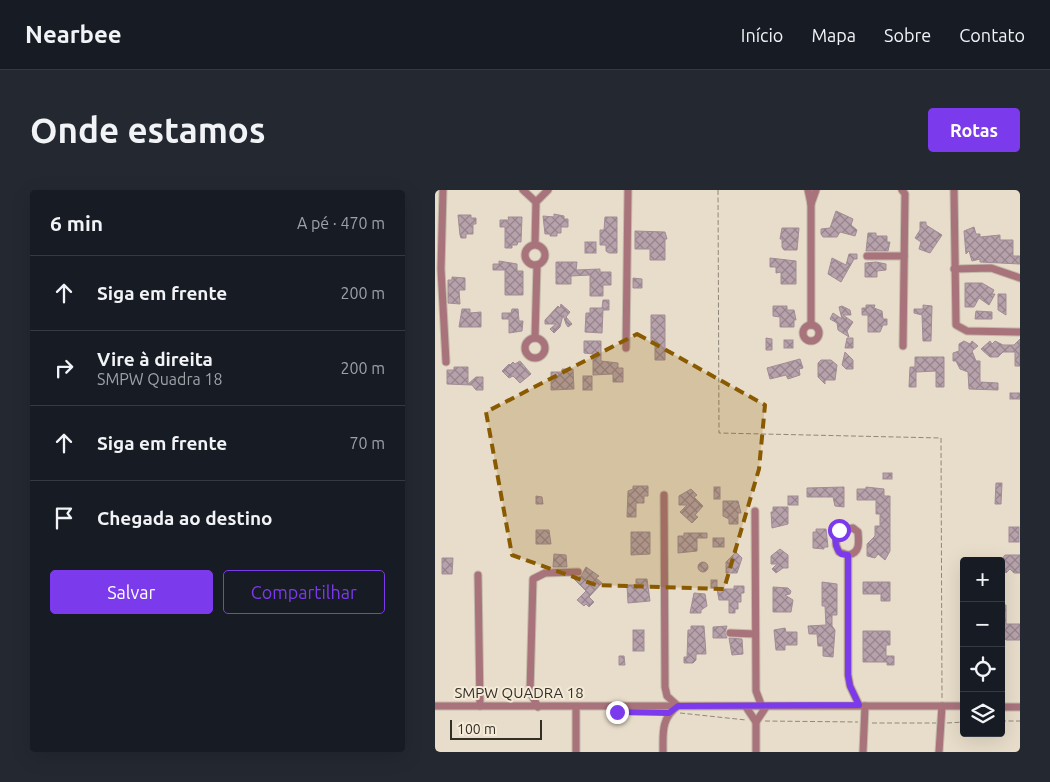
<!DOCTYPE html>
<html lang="pt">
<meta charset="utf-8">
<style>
:root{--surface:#171b24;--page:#242831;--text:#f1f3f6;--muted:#9ea1a6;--line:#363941;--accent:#7c3aed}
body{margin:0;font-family:Ubuntu,sans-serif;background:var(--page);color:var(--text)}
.controls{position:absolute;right:15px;bottom:15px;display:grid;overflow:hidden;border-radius:5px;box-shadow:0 5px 20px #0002}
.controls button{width:45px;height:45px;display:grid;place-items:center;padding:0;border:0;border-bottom:1px solid var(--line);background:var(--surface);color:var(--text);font:25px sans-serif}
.scale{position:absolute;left:15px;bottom:12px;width:92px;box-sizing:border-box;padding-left:5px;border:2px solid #332f28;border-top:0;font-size:14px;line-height:18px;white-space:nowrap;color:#332f28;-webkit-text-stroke:4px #f5ead7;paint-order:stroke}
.stop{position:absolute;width:15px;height:15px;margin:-11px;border:4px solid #7c3aed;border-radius:50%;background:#fff}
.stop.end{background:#7c3aed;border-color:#fff;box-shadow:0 1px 5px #0008}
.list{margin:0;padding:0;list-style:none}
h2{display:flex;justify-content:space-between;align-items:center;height:65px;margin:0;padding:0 20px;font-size:21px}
h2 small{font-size:16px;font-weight:400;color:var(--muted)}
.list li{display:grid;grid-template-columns:32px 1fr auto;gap:15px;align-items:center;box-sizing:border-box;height:75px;padding:0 20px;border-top:1px solid var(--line)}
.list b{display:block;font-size:19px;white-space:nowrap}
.list p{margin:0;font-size:16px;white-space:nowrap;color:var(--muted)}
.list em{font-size:16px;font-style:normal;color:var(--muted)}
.actions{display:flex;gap:10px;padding:15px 20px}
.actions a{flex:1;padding:11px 0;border:1px solid var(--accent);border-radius:5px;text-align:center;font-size:18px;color:var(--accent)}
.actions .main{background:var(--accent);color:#fff}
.icon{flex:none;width:28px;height:28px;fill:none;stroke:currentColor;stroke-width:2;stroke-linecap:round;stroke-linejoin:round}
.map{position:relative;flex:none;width:585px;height:562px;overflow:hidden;border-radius:5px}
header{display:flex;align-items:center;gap:30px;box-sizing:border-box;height:70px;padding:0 25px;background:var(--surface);border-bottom:1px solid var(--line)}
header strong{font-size:24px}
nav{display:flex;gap:28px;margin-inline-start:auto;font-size:18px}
.intro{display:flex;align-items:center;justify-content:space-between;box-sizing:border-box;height:120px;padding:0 30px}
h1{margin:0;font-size:35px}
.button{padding:12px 22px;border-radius:5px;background:var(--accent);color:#fff;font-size:18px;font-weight:700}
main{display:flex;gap:30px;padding:0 30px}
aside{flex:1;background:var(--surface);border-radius:5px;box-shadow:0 5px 20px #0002}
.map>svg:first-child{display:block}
.building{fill:url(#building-cross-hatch);stroke:#a18c95}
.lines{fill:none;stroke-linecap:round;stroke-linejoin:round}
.minor-casing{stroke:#c4baaa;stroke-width:9}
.path{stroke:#8e8779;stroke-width:1;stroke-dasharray:5 2.5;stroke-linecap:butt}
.minor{stroke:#a9737c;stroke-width:7}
.route{stroke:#7c3aed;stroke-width:6}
.marked{fill:#895a00;fill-opacity:0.2;stroke:#895a00;stroke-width:4;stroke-dasharray:10 6;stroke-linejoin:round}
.labels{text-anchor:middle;stroke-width:4;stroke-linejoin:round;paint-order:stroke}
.street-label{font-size:15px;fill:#332f28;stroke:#f5ead7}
</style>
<header>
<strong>Nearbee</strong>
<nav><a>Início</a><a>Mapa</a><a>Sobre</a><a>Contato</a></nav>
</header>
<div class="intro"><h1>Onde estamos</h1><a class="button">Rotas</a></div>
<main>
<aside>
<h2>6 min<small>A pé · 470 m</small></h2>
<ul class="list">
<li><svg class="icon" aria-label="ahead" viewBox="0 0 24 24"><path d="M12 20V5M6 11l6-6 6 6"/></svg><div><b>Siga em frente</b></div><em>200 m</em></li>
<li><svg class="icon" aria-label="right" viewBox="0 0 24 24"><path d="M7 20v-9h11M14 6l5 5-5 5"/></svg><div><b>Vire à direita</b><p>SMPW Quadra 18</p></div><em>200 m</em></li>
<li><svg class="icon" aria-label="ahead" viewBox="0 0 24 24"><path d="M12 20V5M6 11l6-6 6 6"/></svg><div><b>Siga em frente</b></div><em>70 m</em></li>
<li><svg class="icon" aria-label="arrive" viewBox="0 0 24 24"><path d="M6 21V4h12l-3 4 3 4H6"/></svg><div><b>Chegada ao destino</b></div></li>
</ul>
<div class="actions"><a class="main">Salvar</a><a>Compartilhar</a></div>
</aside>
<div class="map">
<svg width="585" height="562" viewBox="0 0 585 562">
<defs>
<pattern id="building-cross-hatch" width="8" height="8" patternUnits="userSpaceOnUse" patternTransform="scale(1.25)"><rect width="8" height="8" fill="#b7a2ab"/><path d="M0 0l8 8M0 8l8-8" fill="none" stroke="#95848b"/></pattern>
</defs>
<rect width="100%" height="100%" fill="#e8ddca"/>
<g class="building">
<path d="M 401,21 L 418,29 L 416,35 L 422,40 L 420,46 L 405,42 L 402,47 L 388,47 L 386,44 L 386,39 L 395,38 Z"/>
<path d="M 119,24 L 129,26 L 129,29 L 133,29 L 133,37 L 126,37 L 126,43 L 122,43 L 122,46 L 115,46 L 115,44 L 110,44 L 108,26 L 119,27 Z"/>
<path d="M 23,25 L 36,25 L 36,28 L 41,28 L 41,34 L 38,34 L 38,44 L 31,44 L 31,48 L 26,48 L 25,45 Z"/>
<path d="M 73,27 L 87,27 L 86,52 L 83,52 L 82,55 L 77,55 L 77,58 L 70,58 L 70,37 L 65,37 L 65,30 L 74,30 Z"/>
<path d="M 170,27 L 182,27 L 182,63 L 174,63 L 171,61 L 171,55 L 165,55 L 165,40 L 169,40 Z"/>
<path d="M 485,32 L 491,32 L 491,35 L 507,45 L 495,63 L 484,59 L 486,52 L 480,48 L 485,40 Z"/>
<path d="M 539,37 L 541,44 L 545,44 L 545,47 L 565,45 L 565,50 L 578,50 L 578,66 L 585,66 L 585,74 L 545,72 L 545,69 L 537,71 L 534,61 L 531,64 L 529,41 Z"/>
<path d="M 347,38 L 364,38 L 362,60 L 349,60 L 347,57 L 347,49 L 345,49 Z"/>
<path d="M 200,41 L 230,42 L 232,49 L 230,49 L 230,70 L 215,70 L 215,59 L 200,59 Z"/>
<path d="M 433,43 L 441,43 L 441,46 L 452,46 L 452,52 L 455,52 L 453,61 L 431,61 Z"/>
<rect x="150" y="52" width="11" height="11"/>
<path d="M 414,64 L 422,64 L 422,69 L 419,69 L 406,92 L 393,84 L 397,68 L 411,75 Z"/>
<path d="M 335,68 L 361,71 L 361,94 L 346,94 L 346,82 L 341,83 L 341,77 L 335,77 Z"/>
<path d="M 64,71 L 82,74 L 82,81 L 88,81 L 88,105 L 70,105 L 70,80 L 58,80 L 58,74 L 64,74 Z"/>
<path d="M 121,72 L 142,72 L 141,80 L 165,79 L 165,82 L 176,82 L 176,95 L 168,95 L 168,106 L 155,106 L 155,85 L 136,86 L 136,94 L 121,94 Z"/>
<path d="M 441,72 L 451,74 L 451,80 L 442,81 L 442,87 L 430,87 L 430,73 Z"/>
<path d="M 17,87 L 30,88 L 30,100 L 24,100 L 25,114 L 13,113 L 13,90 L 17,90 Z"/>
<path d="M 198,88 L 207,89 L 207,98 L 198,98 Z"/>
<path d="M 530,93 L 547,93 L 559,100 L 557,104 L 560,104 L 554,115 L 544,108 L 539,117 L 530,117 Z"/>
<path d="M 563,104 L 571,104 L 571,125 L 563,120 Z"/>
<path d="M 168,110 L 174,110 L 174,120 L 168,120 L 167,143 L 150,142 L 151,123 L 155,123 L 155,118 L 167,118 Z"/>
<path d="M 126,114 L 135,122 L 131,127 L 137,134 L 133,137 L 131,134 L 128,125 L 125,137 L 119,143 L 115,139 L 121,134 L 110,134 L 110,130 L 123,116 L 125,118 Z"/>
<path d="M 431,115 L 440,115 L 439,118 L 447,121 L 448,129 L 452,129 L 452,135 L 448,135 L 445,142 L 433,142 L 433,125 L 427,125 L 427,118 L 431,118 Z"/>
<path d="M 488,115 L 497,116 L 496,151 L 488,151 L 487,125 L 479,123 L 479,119 L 488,119 Z"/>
<path d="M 338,116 L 352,116 L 352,120 L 359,120 L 361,130 L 359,130 L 359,137 L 345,137 L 345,127 L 338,126 Z"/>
<path d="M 407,116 L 415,120 L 416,125 L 408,125 L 418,132 L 412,141 L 414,147 L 403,140 L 402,133 L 395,129 L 398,123 L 407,129 L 404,117 Z"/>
<path d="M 27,119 L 35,119 L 35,123 L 46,122 L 46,137 L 24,137 Z"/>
<path d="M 77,119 L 83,119 L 84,131 L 88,131 L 87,141 L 74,143 L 74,129 L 67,129 L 67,123 L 76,123 Z"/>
<path d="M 541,121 L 557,122 L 557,129 L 540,129 Z"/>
<path d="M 216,125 L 230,125 L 230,170 L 220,170 L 220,154 L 216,154 Z"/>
<path d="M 331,148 L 337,149 L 337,160 L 331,160 Z"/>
<path d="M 412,148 L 418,148 L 418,158 L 410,158 Z"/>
<path d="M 585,149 L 585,176 L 580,176 L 580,162 L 568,162 L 563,167 L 555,167 L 546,159 L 555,151 L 557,154 L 560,151 L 568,155 L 579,155 Z"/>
<rect x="349" y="150" width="9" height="8"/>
<path d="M 149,151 L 166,151 L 166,171 L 183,173 L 183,178 L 188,178 L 188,192 L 178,192 L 178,184 L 158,185 L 158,164 L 149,163 Z"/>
<path d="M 529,151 L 535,154 L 537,151 L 543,156 L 537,161 L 541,171 L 545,171 L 545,192 L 563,193 L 563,200 L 534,199 L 533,182 L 525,179 L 521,171 L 518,171 L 518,163 L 524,161 L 524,154 Z"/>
<path d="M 410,162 L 418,170 L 418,179 L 411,179 L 407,175 Z"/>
<path d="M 480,167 L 509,167 L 509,197 L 501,197 L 501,181 L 481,182 L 481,197 L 474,197 L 475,177 L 480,177 Z"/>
<path d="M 365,169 L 368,178 L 364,179 L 365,185 L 353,189 L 351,185 L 335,189 L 332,178 Z"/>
<path d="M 386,170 L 396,170 L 402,175 L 400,190 L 390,190 L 390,194 L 383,187 L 383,173 Z"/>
<path d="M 85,171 L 96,184 L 85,193 L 78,186 L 74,188 L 67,181 L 74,174 L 75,175 L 78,172 L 80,174 Z"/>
<path d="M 19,177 L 33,177 L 33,194 L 41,187 L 48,187 L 48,200 L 41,200 L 37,195 L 12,194 L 12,180 L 19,180 Z"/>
<path d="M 127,179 L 138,179 L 139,199 L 116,200 L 116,182 L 127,182 Z"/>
<rect x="148" y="186" width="9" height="14"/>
<rect x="575" y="203" width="10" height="6"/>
<rect x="448" y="283" width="9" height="6"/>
<path d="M 561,293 L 567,293 L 566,314 L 560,314 Z"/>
<path d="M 198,296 L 213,296 L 213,306 L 209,306 L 209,313 L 201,313 L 201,327 L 192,327 L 193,301 L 198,299 Z"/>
<rect x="279" y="297" width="6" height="12"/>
<path d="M 409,297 L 409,317 L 400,316 L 398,307 L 372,307 L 372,298 Z"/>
<path d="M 431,297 L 449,299 L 449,306 L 455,306 L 455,361 L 450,370 L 443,364 L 440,368 L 432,366 L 432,354 L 440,346 L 440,336 L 445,336 L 445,324 L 441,324 L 441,310 L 422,310 L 422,299 L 431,299 Z"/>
<path d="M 256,299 L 262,305 L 259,307 L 268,316 L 260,325 L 263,327 L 257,333 L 245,322 L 252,315 L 244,315 L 244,306 Z"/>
<path d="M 101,306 L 107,307 L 108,314 L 101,314 Z"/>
<rect x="353" y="306" width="10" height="9"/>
<path d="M 288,311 L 303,311 L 306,323 L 303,323 L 303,334 L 294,334 L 294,329 L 288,326 Z"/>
<path d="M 338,317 L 353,317 L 353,334 L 337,338 L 336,322 L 338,322 Z"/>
<rect x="574" y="337" width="10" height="15"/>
<path d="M 381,339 L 391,339 L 393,357 L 389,357 L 389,359 L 378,358 L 378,342 L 381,342 Z"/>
<path d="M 101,340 L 114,340 L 116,354 L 101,354 Z"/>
<path d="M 196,342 L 215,342 L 215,364 L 196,365 Z"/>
<path d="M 249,343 L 272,343 L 272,348 L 262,348 L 262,361 L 243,363 L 243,346 L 249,346 Z"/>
<rect x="278" y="348" width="11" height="9"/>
<path d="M 345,359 L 353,365 L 353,378 L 348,378 L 341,383 L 337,379 L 342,374 L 336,374 L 336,366 Z"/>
<path d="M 301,362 L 307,368 L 302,383 L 291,383 L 291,372 Z"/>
<path d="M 119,364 L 131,365 L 132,377 L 118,377 Z"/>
<path d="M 570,365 L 585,365 L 585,383 L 579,383 L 575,379 L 571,383 L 567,379 L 567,369 Z"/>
<path d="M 7,368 L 18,368 L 17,384 L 7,384 Z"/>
<circle cx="268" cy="377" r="5"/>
<path d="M 151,377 L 164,386 L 161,388 L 167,393 L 154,407 L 159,412 L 154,417 L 151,414 L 149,416 L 142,410 L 151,401 L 139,389 L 146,386 Z"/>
<path d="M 201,389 L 212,389 L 215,411 L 193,413 L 192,395 L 201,395 Z"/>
<rect x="276" y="390" width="6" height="8"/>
<path d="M 387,392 L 402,394 L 402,425 L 397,425 L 397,436 L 400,440 L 398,467 L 388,466 L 388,456 L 383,456 L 382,444 L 374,444 L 373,436 L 391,435 L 390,416 L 387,416 Z"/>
<path d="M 428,392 L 455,392 L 455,411 L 446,411 L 446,404 L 428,404 Z"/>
<path d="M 299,396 L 309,396 L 309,403 L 306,403 L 306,412 L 303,412 L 303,419 L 300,419 L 300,423 L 294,423 L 294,410 L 284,410 L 282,399 L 299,399 Z"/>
<path d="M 338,397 L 353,398 L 356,401 L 355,404 L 350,405 L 358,410 L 356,422 L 338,422 Z"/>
<path d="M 259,403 L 270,404 L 272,416 L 266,420 L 266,423 L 255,423 Z"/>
<path d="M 566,415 L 571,415 L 571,434 L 585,434 L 585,450 L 571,450 L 566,445 Z"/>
<path d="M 256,436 L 269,436 L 271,464 L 261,464 L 261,470 L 258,473 L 249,473 L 249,467 L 252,467 L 253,440 L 256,440 Z"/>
<path d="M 292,436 L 290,443 L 292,448 L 278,448 L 278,437 Z"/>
<path d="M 350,438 L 351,442 L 362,442 L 362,455 L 350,455 L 350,460 L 341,460 L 339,440 Z"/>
<rect x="198" y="440" width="11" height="21"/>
<path d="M 428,441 L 455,441 L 455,455 L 451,455 L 451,466 L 459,466 L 459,475 L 452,475 L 452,472 L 428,472 Z"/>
<path d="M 294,448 L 307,449 L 308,464 L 297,465 Z"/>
<path d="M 184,466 L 189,466 L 190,475 L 184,475 Z"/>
</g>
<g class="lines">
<g class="minor-casing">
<g id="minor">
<path d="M 8,0 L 6,79 L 11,172"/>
<path d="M 88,0 L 101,12"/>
<path d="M 373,0 L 376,14 L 376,135"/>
<path d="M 467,0 L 470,4 L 468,156"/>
<path d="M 519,0 L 521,135 L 532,141 L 585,142"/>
<path d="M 376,14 L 381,0"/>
<path d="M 100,54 L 101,12 L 113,0"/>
<circle cx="100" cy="65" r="10"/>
<path d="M 432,66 L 469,66"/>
<path d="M 519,79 L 556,78 L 585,88"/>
<circle cx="376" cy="143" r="8"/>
<path d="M 100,148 L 102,75"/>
<circle cx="100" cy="158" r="10"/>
<path d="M 191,158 L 193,0"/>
<path d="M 320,321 L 321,501 L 327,517"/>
<path d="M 413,365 C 425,363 424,353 423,342 L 418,338 L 402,341 L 401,355 L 404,362 L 413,365 L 413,485 L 415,496 L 424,515"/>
<path d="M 43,385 L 45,516"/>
<path d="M 295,443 L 320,444"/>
<path d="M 0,516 L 529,516"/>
<path d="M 103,517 L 95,502 L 98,389 L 110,383 L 143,382"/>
<path d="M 311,517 L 321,532"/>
<path d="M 566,517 L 585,517"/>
<path d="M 141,562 L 141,517"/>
<path d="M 228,562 C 228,543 226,528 243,516 L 232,506 L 230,497 L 229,305"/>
<path d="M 321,562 L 321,532 L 331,517"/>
<path d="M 428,562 L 430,516"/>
<path d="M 504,562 L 507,516"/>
</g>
</g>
<g class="path">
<path d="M 283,0 L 284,243 L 506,248 L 507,510"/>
<path d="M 245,523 L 311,530"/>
<path d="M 330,531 L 423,532"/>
<path d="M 566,531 L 585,531"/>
<path d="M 437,533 L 501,533"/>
<path d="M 512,533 L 529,532"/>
</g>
<use href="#minor" class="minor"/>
</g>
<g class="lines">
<path class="route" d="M 182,522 L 234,523 L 243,516 L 424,515 L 415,496 L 413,485 L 413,365 L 406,364 C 400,358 398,346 404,340"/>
</g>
<path class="marked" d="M 202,144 L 330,215 L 324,279 L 289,399 L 161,395 L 77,365 L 51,222 Z"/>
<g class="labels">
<g class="street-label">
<text x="84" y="508">SMPW QUADRA 18</text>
</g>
</g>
</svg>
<div class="controls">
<button>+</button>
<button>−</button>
<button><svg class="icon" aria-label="locate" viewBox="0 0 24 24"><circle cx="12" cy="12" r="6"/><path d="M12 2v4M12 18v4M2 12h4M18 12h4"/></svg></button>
<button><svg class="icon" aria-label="layers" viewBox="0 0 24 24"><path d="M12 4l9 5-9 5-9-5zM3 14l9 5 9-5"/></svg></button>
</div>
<div class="scale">100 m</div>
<div class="stop" style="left:404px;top:340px"></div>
<div class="stop end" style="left:182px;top:522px"></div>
</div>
</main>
